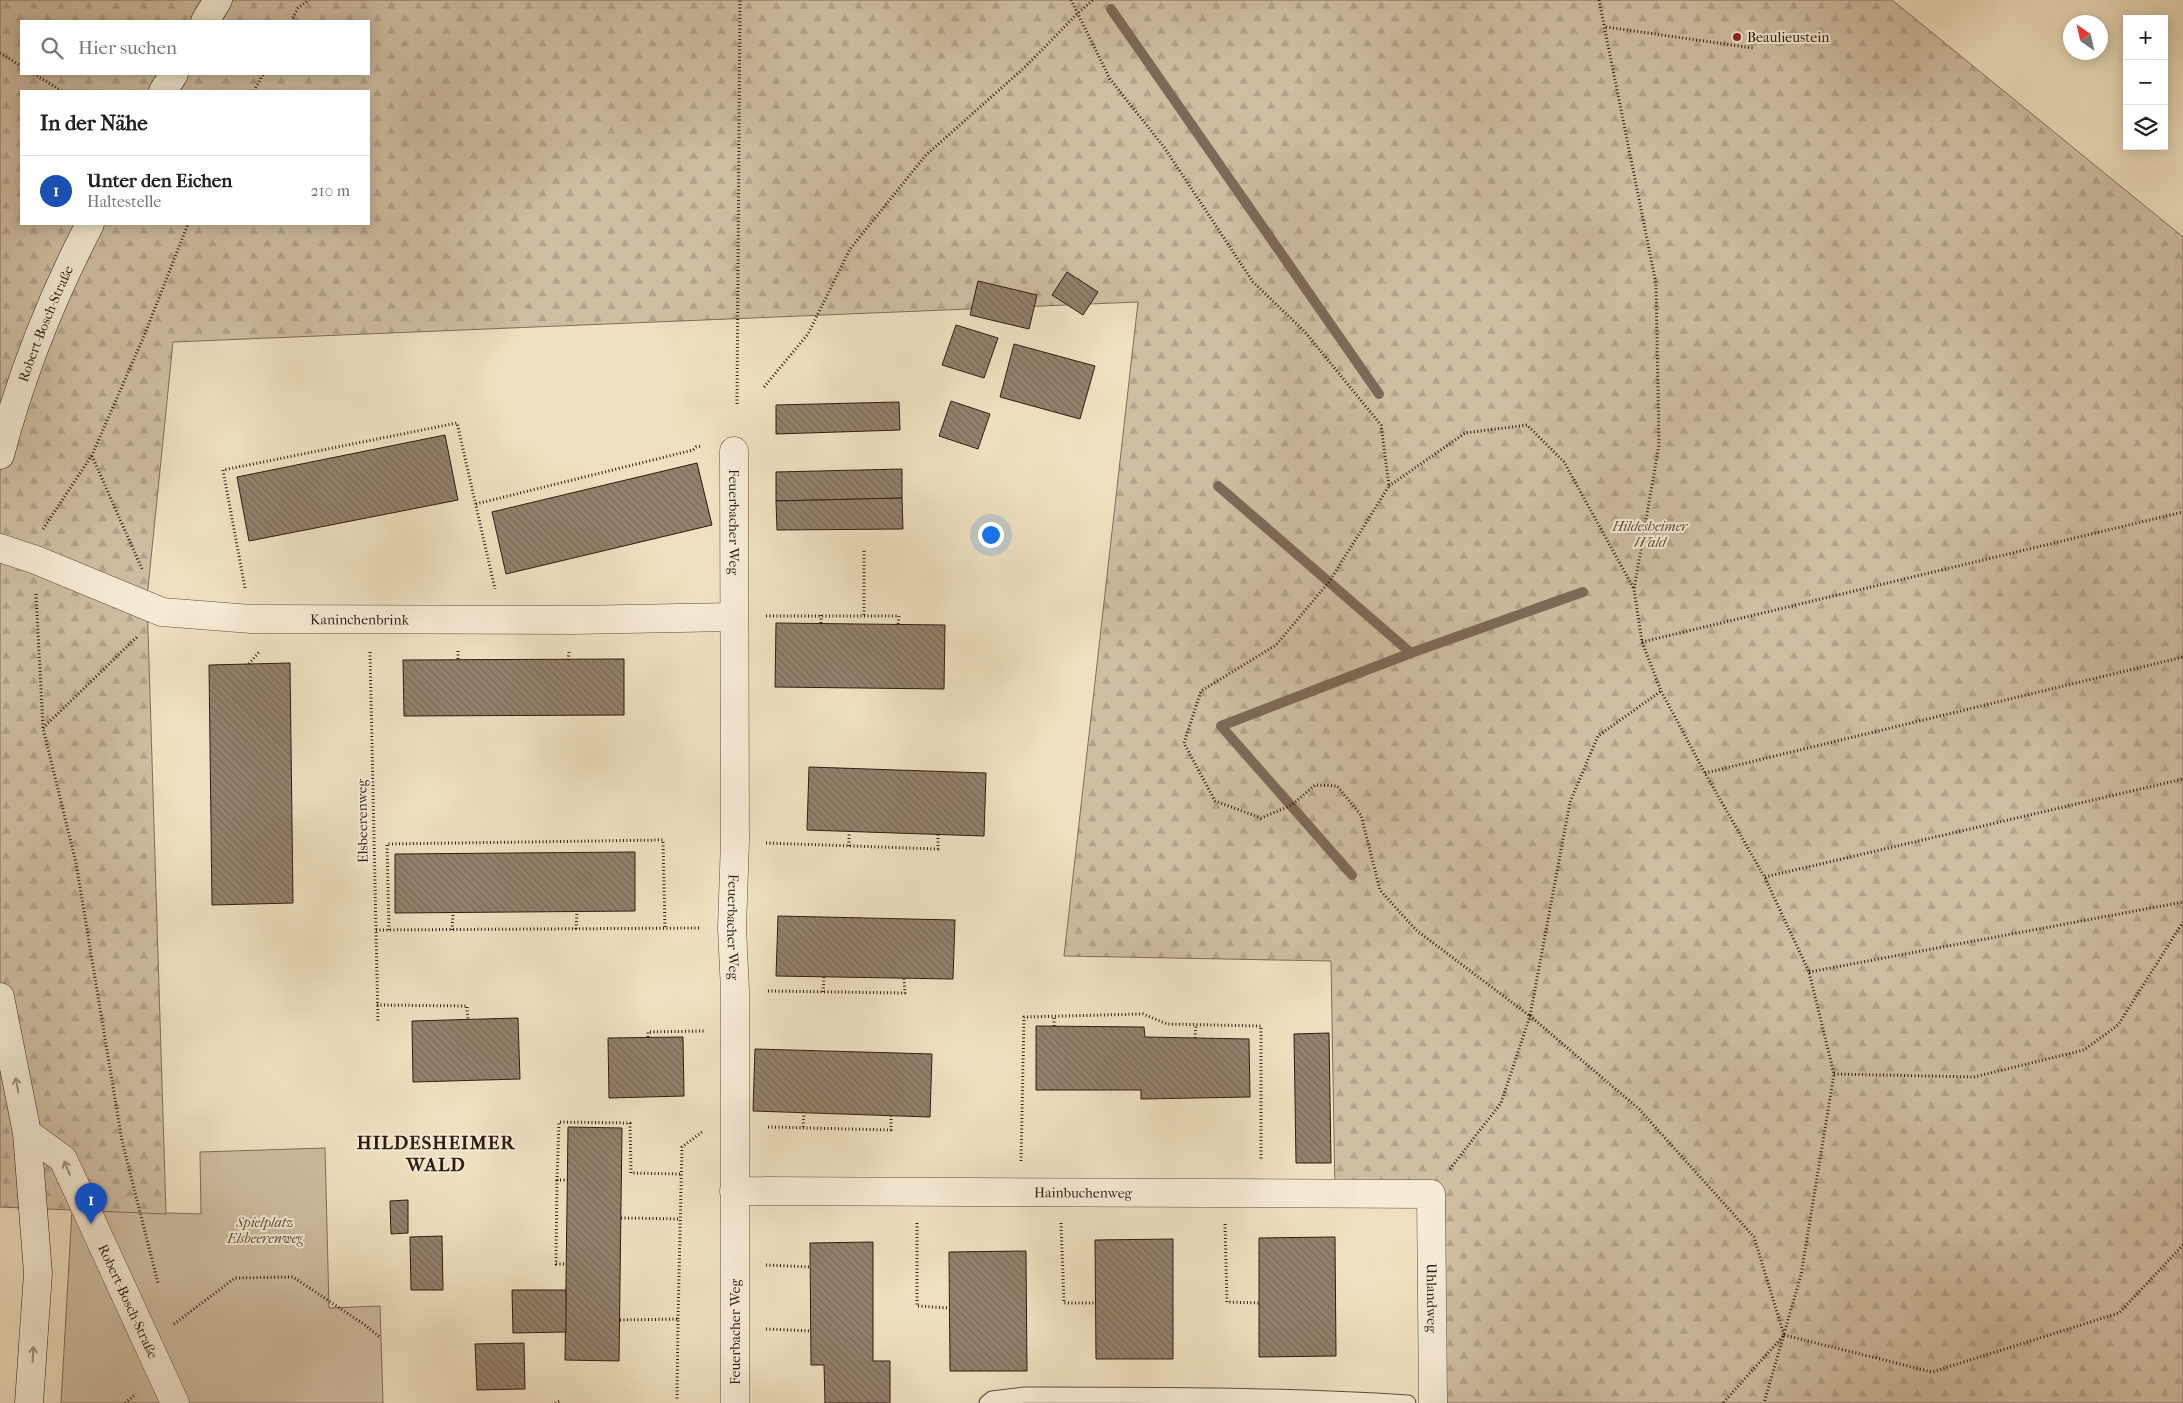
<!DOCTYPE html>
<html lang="de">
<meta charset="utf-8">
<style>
:root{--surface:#fff;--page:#f6f6f6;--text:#202124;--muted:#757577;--line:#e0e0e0;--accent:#db2777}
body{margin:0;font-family:"IM FELL French Canon",serif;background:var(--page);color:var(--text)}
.controls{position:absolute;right:15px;top:15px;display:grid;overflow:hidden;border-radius:0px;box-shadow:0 2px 12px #0003}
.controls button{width:45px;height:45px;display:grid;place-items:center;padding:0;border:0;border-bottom:1px solid var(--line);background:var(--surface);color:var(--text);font:25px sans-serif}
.compass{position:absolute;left:2063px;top:15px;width:45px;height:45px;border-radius:50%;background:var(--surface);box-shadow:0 2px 12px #0003;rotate:326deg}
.you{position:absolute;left:990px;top:534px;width:18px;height:18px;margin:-12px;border:4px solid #fff;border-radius:50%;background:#1a73e8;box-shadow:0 0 0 8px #1a73e833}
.badge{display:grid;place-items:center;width:32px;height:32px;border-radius:50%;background:var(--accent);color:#fff;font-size:16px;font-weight:700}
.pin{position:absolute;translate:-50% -41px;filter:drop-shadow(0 1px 2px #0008)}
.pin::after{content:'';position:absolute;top:26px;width:18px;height:15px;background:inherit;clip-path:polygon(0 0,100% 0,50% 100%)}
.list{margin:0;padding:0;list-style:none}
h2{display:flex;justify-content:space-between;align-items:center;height:65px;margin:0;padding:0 20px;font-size:21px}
h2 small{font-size:16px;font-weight:400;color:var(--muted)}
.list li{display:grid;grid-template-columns:32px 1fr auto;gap:15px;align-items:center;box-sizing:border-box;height:70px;padding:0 20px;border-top:1px solid var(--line)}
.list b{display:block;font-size:19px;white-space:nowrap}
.list p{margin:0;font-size:16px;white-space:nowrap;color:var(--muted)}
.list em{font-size:16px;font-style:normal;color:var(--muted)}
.icon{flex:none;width:28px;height:28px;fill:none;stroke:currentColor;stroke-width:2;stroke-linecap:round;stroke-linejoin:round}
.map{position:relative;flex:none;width:2183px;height:1403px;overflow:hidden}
.search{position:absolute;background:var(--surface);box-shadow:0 2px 12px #0003;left:20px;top:20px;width:350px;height:55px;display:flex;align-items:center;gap:12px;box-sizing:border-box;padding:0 18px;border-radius:0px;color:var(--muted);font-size:19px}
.panel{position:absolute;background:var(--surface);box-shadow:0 2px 12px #0003;left:20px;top:90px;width:350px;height:135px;border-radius:0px}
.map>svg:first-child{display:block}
.green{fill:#cfbfa2;stroke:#806d5a}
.forest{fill:url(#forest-firs);stroke:#806d5a;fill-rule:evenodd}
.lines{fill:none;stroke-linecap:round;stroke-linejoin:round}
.stream{stroke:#7d6a57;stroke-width:10}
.building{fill:url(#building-back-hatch);stroke:#321b13}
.service-casing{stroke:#614c3e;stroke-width:17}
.minor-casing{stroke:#614c3e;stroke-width:29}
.secondary-casing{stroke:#321b13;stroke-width:29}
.path{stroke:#321b13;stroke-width:3;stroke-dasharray:1 2.5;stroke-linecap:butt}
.service{stroke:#f5ecd5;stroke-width:15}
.minor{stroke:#f5ecd5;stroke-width:28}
.secondary{stroke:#f5ecd5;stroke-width:28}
.oneway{stroke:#9d8e7e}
.poi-dot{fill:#8f2418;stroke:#f5ecd5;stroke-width:2}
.labels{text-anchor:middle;stroke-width:4;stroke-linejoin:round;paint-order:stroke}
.poi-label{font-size:14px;fill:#321b13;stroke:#f5ecd5;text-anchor:start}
.street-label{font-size:14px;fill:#321b13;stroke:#f5ecd5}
.park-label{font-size:14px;font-style:italic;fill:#614c3e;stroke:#f5ecd5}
.district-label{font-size:19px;font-weight:bold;letter-spacing:1px;fill:#321b13;stroke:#f5ecd5}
</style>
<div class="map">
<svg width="2183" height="1403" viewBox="0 0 2183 1403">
<defs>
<pattern id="forest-firs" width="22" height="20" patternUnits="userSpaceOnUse" patternTransform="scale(1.25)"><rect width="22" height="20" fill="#cfbfa2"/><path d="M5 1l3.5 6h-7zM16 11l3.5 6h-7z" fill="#b2a48b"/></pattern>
<pattern id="building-back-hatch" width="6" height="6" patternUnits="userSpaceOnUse" patternTransform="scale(1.25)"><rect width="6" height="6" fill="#94826c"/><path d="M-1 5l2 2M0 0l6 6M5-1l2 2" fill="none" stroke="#796a58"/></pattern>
</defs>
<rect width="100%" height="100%" fill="#efe1bf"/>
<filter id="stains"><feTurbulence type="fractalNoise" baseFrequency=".004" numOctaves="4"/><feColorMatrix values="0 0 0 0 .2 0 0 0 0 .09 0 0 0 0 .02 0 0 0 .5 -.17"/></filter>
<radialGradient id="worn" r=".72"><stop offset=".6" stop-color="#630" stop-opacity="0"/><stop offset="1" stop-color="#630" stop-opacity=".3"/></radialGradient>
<path class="green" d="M 325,1148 L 329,1308 L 380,1306 L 383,1403 L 61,1403 L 72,1210 L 201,1214 L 200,1152 Z"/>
<path class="forest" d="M 0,0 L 1892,0 L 2183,237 L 2183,1403 L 1438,1403 L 1433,1192 L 1335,1191 L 1331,961 L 1064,956 L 1138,302 L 173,342 L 147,598 L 166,1214 L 0,1207 ZM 21,21 L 369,21 L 369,74 L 21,74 ZM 21,91 L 369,91 L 369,224 L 21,224 Z"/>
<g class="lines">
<g class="stream">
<path d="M 1111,9 L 1379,394"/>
<path d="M 1218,486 L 1411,653 L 1583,592"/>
<path d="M 1352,875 L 1221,726 L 1411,653"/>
</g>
</g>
<g class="building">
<path d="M 1067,272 L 1098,292 L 1083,315 L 1052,295 Z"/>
<path d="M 978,281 L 1037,295 L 1029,329 L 970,315 Z"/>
<path d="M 956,325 L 998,338 L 984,378 L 942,365 Z"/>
<path d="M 1014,344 L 1095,366 L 1080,419 L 1000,397 Z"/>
<path d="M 951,401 L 990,414 L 978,449 L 939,436 Z"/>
<path d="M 899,402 L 900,430 L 776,434 L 776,405 Z"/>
<path d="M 445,435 L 458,500 L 249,541 L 237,477 Z"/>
<path d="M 697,463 L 712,525 L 506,574 L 492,512 Z"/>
<path d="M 902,469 L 902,498 L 776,501 L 776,472 Z"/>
<path d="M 902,498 L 903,529 L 777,530 L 776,501 Z"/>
<path d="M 776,623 L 945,625 L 944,689 L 775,687 Z"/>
<path d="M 624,659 L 624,715 L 404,716 L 403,660 Z"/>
<path d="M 290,663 L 293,903 L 212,905 L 209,665 Z"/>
<path d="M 809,767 L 986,773 L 984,836 L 807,830 Z"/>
<path d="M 635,852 L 635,911 L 395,913 L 395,854 Z"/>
<path d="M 778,916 L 955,920 L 953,979 L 776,976 Z"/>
<path d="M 518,1018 L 520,1079 L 413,1082 L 412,1021 Z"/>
<path d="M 1036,1026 L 1144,1027 L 1145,1037 L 1249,1039 L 1250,1097 L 1141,1099 L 1141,1090 L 1036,1090 Z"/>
<path d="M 1329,1033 L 1331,1163 L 1296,1163 L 1294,1034 Z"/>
<path d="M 683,1037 L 684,1096 L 609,1098 L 608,1038 Z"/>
<path d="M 755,1049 L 932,1054 L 930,1117 L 753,1111 Z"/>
<path d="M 568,1127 L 622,1128 L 619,1361 L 565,1360 Z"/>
<path d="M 408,1200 L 408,1233 L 391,1234 L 390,1201 Z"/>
<path d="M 442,1236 L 443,1290 L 411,1290 L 410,1237 Z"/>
<path d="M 1335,1237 L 1336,1356 L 1259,1357 L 1259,1238 Z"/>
<path d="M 1173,1239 L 1173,1359 L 1096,1359 L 1095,1240 Z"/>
<path d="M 873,1242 L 873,1361 L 890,1361 L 890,1403 L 825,1403 L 824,1365 L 811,1365 L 810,1243 Z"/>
<path d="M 1026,1251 L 1027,1371 L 950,1371 L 949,1252 Z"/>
<path d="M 512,1290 L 566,1290 L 566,1332 L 513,1333 Z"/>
<path d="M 524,1343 L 525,1389 L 477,1390 L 475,1344 Z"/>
</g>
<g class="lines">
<g class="service-casing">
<path id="service" d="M 987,1403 L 992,1399 L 1025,1395 C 1153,1395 1280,1395 1408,1403"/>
</g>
<g class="minor-casing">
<g id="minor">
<path id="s1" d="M 734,451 L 735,841 L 732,928 L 735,991 L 735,1403"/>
<path id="s2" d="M 0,548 L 36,560 L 162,612 L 251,619 L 573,620 L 733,617"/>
<path id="s3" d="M 27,1133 L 63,1159 L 175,1403"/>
<path id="s4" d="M 734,1191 L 1431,1194 L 1433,1403"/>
</g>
</g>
<g class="secondary-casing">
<g id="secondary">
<path d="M 205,21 L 218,0"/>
<path d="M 163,91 L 174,74"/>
<path id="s5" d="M 0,455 C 21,375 52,297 90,224"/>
<path d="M 0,997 L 27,1133 L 38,1273 L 29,1403"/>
</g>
</g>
<g class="path">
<path d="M 1071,0 L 1110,79 L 1164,147 L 1253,282 L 1305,332 L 1381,425 L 1389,486 L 1329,582 L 1276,645 L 1201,691 L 1184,743 L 1215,801 L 1261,818 L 1292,805 L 1315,785 L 1337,786 L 1361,815 L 1380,890 L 1416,930 L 1530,1016 L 1570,802 L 1598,736 L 1661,691"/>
<path d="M 1599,0 L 1656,284 L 1659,445 L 1634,589 L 1642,642 L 1661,691 L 1705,773 L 1765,878 L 1809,972 L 1834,1074 L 1801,1275 L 1764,1403"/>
<path d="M 291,21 L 298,8 L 309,0"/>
<path d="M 1606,27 L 1753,48"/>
<path d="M 0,53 L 21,66"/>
<path d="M 34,74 L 62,91"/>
<path d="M 254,91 L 263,74"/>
<path d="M 764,387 L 808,334 L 850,249 L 926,155 L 1025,67 L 1078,13 L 1093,0"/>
<path d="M 737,404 L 740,0"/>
<path d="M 92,456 L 142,569"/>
<path d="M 1389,486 L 1465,433 L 1527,425 L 1564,462 L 1634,589"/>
<path d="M 476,504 L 693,450 L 696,447 L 702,446"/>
<path d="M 43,529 L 92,455 L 144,336 L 188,224"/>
<path d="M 245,588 L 223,470 L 457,423 L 495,589"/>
<path d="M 36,594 L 43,728 L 76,863 L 122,1141 L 158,1283"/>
<path d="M 864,615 L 864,549"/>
<path d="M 766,616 L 899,616 L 898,625"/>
<path d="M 821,623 L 821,615"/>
<path d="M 1642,642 L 2183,512"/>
<path d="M 458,651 L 458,660"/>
<path d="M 370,652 L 378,1022"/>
<path d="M 568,660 L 569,652"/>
<path d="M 249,664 L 259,652"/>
<path d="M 43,728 L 138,636"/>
<path d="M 1705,773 L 2183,657"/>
<path d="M 766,843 L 938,849 L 938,834"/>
<path d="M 849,846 L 849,831"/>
<path d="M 1765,877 L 2183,779"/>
<path d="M 576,929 L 577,912"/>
<path d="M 376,930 L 699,928"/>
<path d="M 389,930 L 387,844 L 663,840 L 665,928"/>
<path d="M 452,930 L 453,913"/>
<path d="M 1809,972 L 2183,902"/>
<path d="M 768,991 L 905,993 L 904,978"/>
<path d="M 823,992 L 824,977"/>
<path d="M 377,1005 L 467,1006 L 468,1020"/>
<path d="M 1054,1026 L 1054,1016"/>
<path d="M 648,1037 L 648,1032 L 704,1031"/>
<path d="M 1195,1038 L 1196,1024"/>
<path d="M 1834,1074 L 1974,1077 L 2084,1050 L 2118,1025 L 2183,922"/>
<path d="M 768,1127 L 891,1130 L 891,1116"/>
<path d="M 803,1127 L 804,1113"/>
<path d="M 1021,1161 L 1024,1017 L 1143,1014 L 1167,1024 L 1261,1026 L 1261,1161"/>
<path d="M 1450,1169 L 1501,1103 L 1530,1016 L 1639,1109 L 1754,1237 L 1784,1335 L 1723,1403"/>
<path d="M 557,1180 L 556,1264 L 566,1264"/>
<path d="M 568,1180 L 557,1180 L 559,1122 L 630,1123 L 631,1173 L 680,1174"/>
<path d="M 621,1218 L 680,1219"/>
<path d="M 917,1223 L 917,1306 L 949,1308"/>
<path d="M 1061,1223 L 1064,1303 L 1096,1303"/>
<path d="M 1225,1224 L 1227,1302 L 1259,1303"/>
<path d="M 766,1265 L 811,1267"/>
<path d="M 678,1319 L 682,1147 L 702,1132"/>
<path d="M 620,1320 L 678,1319 L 677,1399"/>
<path d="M 174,1324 L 235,1278 L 293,1277 L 365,1325 L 381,1338"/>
<path d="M 766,1329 L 811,1331"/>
<path d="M 1784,1335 L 1932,1372 L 2119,1313 L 2183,1245"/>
<path d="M 125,1403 L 136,1394"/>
<path d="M 555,1403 L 560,1401"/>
</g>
<use href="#service" class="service"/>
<use href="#minor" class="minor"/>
<use href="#secondary" class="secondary"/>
</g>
<defs><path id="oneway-shaft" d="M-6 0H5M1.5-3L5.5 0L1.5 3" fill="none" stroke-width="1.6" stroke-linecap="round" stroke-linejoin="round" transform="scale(1.25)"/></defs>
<g class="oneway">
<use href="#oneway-shaft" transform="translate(17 1085) rotate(-101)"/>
<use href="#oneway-shaft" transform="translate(67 1168) rotate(-113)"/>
<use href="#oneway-shaft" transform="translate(33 1354) rotate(-87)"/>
</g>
<circle class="poi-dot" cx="1737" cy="37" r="5"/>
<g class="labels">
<g class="poi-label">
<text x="1747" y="42">Beaulieustein</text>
</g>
<g class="street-label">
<text dy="5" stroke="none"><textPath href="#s5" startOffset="139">Robert-Bosch-Straße</textPath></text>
<text dy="5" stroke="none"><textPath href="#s1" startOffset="71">Feuerbacher Weg</textPath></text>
<text dy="5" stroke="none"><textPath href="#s2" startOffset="372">Kaninchenbrink</textPath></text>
<text transform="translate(362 821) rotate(-91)" y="5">Elsbeerenweg</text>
<text dy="5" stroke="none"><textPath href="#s1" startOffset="476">Feuerbacher Weg</textPath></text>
<text dy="5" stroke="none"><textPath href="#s4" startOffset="349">Hainbuchenweg</textPath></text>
<text dy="5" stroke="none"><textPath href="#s4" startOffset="801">Uhlandweg</textPath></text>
<text dy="5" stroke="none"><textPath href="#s3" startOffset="201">Robert-Bosch-Straße</textPath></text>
<text transform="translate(735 1332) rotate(-90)" y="5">Feuerbacher Weg</text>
</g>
<g class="park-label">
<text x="1650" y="531">Hildesheimer<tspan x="1650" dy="16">Wald</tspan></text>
<text x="265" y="1227">Spielplatz<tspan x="265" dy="16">Elsbeerenweg</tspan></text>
</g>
<g class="district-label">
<text x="436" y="1149">HILDESHEIMER<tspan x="436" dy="22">WALD</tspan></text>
</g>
</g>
<rect width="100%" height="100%" filter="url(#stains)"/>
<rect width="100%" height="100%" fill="url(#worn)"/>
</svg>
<div class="controls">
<button>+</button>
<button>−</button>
<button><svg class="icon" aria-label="layers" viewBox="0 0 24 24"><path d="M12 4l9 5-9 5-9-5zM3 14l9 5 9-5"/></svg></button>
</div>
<svg class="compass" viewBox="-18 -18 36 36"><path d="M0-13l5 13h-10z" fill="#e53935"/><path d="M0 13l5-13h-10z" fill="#757577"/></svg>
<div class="you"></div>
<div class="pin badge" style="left:91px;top:1224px;background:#1a4fb4">1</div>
<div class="search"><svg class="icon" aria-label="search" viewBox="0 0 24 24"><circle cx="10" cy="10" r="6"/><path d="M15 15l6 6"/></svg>Hier suchen</div>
<section class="panel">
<h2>In der Nähe<small></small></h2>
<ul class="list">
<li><span class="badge" style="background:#1a4fb4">1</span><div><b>Unter den Eichen</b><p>Haltestelle</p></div><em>210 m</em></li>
</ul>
</section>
</div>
